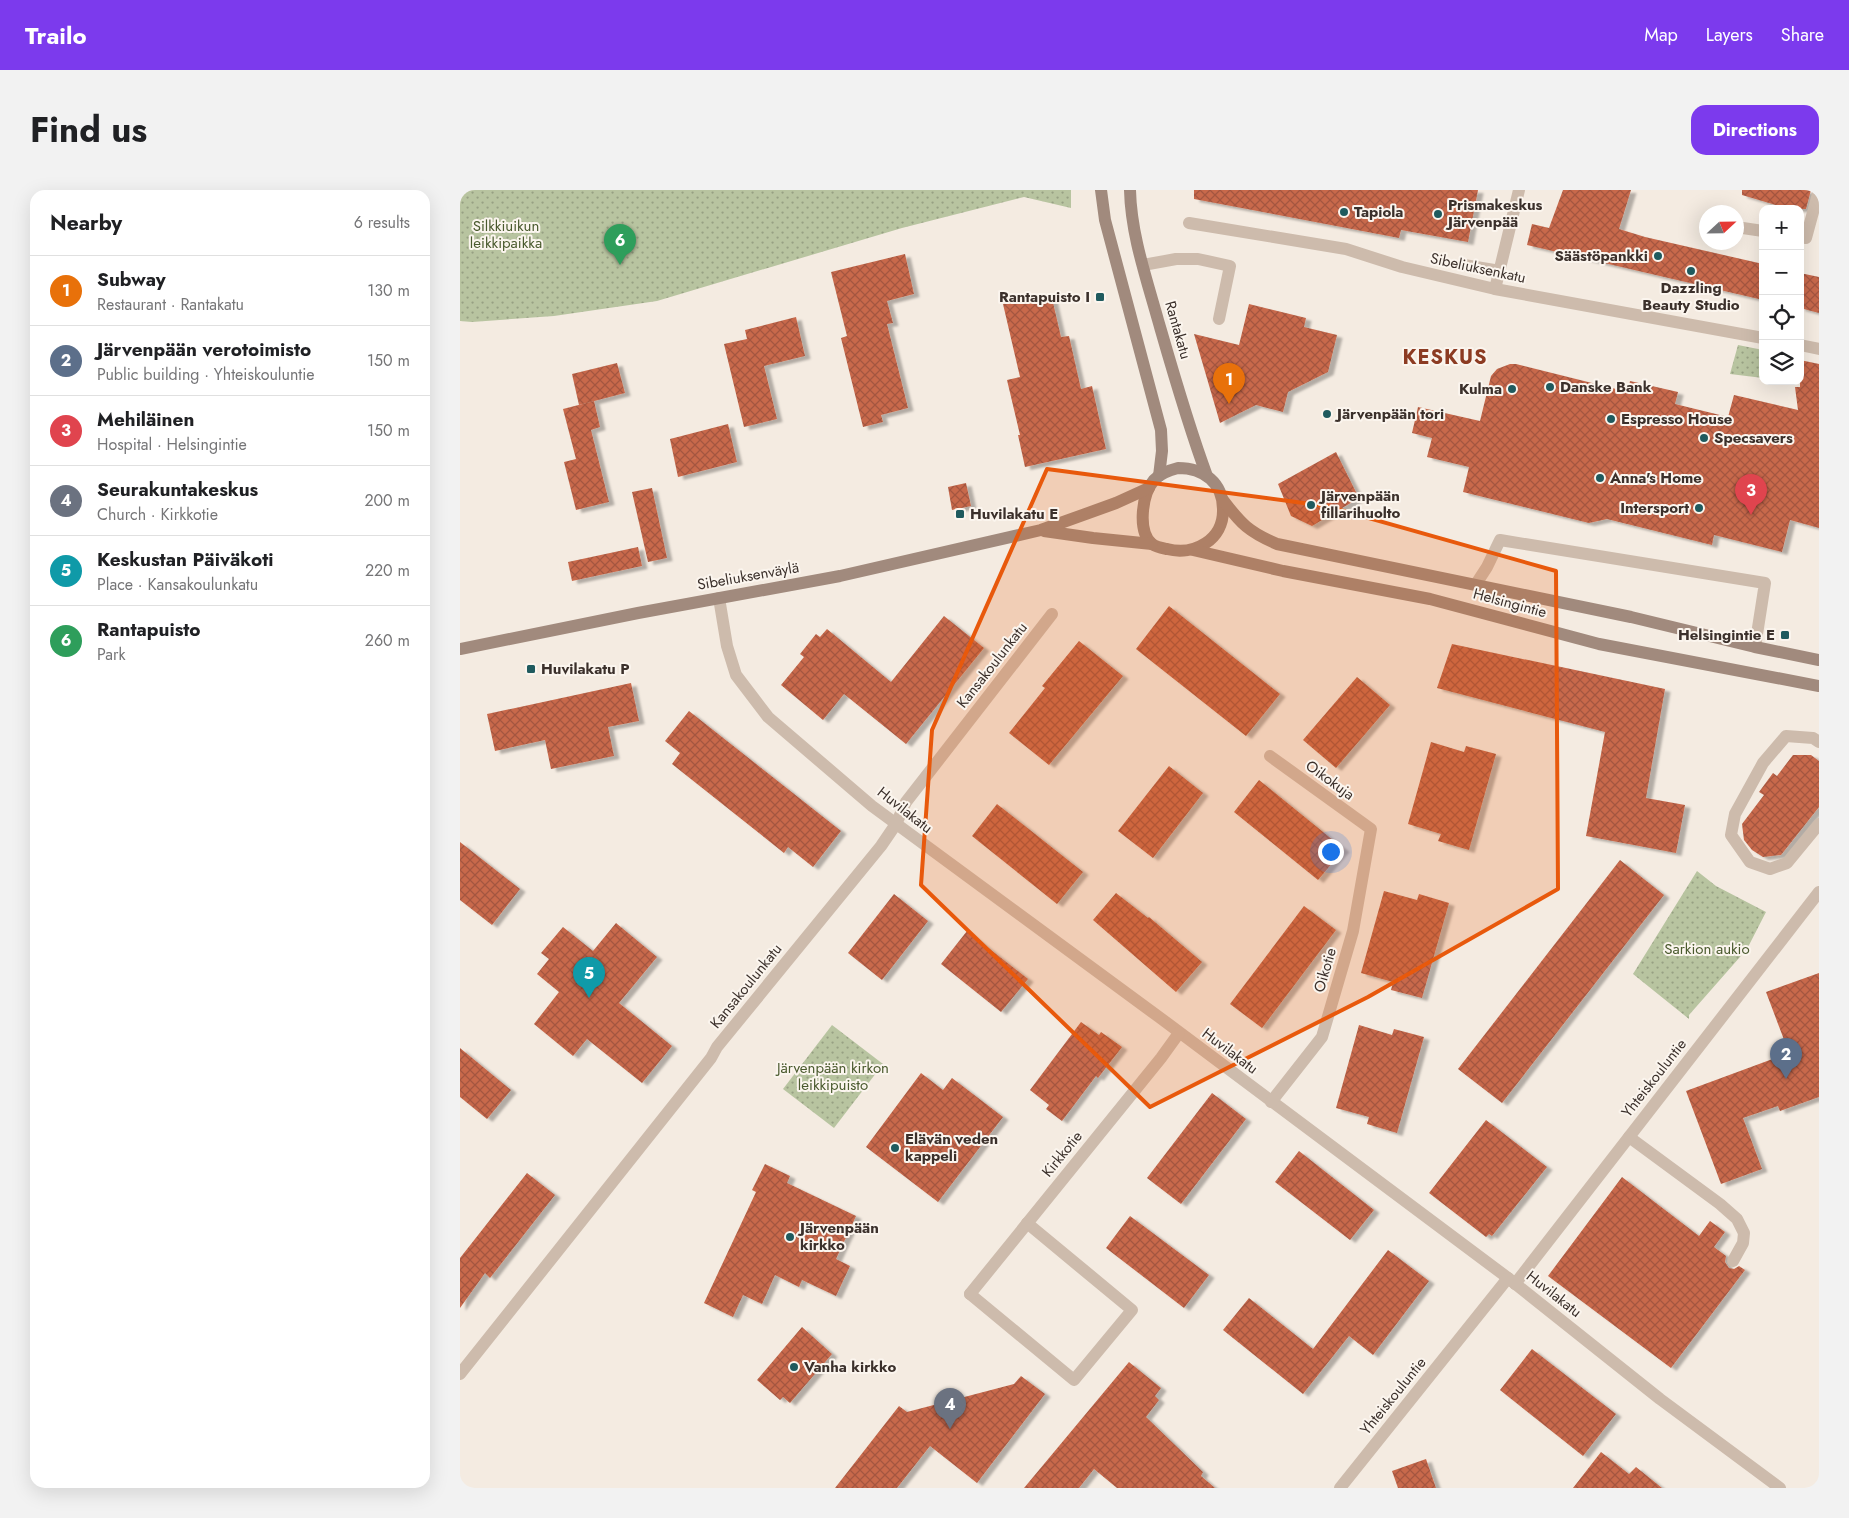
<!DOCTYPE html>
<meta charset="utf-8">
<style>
:root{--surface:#fff;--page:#f2f2f2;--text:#202124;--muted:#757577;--line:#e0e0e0;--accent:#7c3aed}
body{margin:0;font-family:Jost,sans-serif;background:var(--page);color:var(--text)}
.controls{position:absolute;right:15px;top:15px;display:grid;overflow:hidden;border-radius:10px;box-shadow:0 5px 20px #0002}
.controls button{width:45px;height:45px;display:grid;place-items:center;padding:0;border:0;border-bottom:1px solid var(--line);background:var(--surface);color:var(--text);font:25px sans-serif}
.compass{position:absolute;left:1239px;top:15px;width:45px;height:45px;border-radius:50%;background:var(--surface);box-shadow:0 5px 20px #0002;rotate:68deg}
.you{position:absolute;left:870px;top:661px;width:18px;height:18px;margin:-12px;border:4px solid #fff;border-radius:50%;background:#1a73e8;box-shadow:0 0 0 8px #1a73e833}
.badge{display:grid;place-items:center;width:32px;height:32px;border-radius:50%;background:var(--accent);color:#fff;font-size:16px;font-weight:700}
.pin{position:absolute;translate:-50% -41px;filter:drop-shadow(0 1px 2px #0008)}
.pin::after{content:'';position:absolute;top:26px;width:18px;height:15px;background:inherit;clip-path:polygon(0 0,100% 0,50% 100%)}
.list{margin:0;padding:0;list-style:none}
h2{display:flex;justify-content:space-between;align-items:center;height:65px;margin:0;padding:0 20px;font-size:21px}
h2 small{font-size:16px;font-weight:400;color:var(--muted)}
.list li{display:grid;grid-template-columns:32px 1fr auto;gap:15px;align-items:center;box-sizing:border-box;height:70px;padding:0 20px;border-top:1px solid var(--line)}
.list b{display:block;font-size:19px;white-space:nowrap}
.list p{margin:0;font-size:16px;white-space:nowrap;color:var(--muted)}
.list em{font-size:16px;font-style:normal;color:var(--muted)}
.icon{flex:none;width:28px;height:28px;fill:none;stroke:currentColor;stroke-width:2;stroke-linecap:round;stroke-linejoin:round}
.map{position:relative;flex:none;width:1359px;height:1298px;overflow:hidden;border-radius:15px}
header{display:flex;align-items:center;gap:30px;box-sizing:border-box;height:70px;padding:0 25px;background:var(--accent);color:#fff}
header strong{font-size:24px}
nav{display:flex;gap:28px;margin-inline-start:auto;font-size:18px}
.intro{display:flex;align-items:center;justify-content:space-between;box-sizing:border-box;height:120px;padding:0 30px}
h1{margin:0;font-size:35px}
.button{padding:12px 22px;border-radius:15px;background:var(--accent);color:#fff;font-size:18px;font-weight:700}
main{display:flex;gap:30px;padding:0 30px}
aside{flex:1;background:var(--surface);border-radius:15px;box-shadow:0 5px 20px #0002}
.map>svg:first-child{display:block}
.park{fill:url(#park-dots)}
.building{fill:url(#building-cross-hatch);filter:url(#shadow)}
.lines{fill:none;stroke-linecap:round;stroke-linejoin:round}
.lane{stroke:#cdbbac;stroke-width:12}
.street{stroke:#cdbbac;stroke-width:12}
.secondary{stroke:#a18a7d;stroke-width:12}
.marked{fill:#e8590c;fill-opacity:0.2;stroke:#e8590c;stroke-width:4;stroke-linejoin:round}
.poi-dot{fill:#1f5a5e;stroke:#fbf5ee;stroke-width:2}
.labels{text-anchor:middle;stroke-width:4;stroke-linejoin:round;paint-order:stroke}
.poi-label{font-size:15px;font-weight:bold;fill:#3b302b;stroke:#fbf5ee;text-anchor:start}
.park-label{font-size:15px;fill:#4a5a2e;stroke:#fbf5ee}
.street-label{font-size:15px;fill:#3b302b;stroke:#fbf5ee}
.district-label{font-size:20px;font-weight:bold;letter-spacing:1px;fill:#8c3b22;stroke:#fbf5ee}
</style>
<header>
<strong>Trailo</strong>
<nav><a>Map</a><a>Layers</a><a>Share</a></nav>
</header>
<div class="intro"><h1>Find us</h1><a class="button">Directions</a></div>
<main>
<aside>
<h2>Nearby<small>6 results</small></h2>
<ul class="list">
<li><span class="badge" style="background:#e8710a">1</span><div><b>Subway</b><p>Restaurant · Rantakatu</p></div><em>130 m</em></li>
<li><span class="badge" style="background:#5c6f8a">2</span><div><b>Järvenpään verotoimisto</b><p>Public building · Yhteiskouluntie</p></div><em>150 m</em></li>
<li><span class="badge" style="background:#e0444e">3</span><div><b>Mehiläinen</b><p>Hospital · Helsingintie</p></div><em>150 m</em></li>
<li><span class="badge" style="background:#6b7280">4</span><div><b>Seurakuntakeskus</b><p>Church · Kirkkotie</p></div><em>200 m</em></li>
<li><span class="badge" style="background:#0f9aa8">5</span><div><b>Keskustan Päiväkoti</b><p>Place · Kansakoulunkatu</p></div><em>220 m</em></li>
<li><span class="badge" style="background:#2e9e5b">6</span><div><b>Rantapuisto</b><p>Park</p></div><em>260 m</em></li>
</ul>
</aside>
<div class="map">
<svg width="1359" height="1298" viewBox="0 0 1359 1298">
<defs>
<pattern id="park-dots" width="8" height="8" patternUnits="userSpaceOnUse" patternTransform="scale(1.25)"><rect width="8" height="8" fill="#b8c4a0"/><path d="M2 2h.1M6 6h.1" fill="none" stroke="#97a083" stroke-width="1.8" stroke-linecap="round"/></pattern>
<pattern id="building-cross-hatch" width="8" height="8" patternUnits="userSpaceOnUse" patternTransform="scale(1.25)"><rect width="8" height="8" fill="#c8694b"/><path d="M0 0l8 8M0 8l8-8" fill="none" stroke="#a4573f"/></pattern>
<filter id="shadow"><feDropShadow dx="5.5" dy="3" stdDeviation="1" flood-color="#0004"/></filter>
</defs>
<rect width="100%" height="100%" fill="#f4ebe1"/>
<g class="park">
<path d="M 0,0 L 611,0 L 611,18 L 564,7 L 442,38 L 197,111 L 94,126 L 12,132 L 0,131 Z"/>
<path d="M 1278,155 L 1303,160 L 1303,188 L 1270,184 Z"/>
<path d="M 1237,681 L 1256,696 L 1306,722 L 1287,759 L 1229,825 L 1229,829 L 1173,784 Z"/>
<path d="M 372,835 L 423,874 L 374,938 L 323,899 Z"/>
</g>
<g class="building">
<path d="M 734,0 L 1018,0 L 1008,52 L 941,40 L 939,48 L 734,9 Z"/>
<path d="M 1103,0 L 1171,0 L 1159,39 L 1185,47 L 1303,74 L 1303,110 L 1067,55 L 1072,34 L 1089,38 Z"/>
<path d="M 1282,0 L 1351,0 L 1346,19 L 1329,19 L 1282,5 Z"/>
<path d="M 445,64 L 454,104 L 427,111 L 433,133 L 427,134 L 448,218 L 421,225 L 423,232 L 403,237 L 381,148 L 387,146 L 371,82 Z"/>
<path d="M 1340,83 L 1359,87 L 1359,123 L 1340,118 Z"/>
<path d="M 591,104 L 601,147 L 609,146 L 621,199 L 632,196 L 646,259 L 565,277 L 558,245 L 560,245 L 547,190 L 560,187 L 543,114 Z"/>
<path d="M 789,114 L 846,128 L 844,137 L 877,145 L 868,182 L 828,202 L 823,222 L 796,215 L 760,233 L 734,144 L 779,155 Z"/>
<path d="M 336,127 L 345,166 L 304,176 L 317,229 L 284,237 L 264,154 L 287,149 L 285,140 Z"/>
<path d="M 1340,170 L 1359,174 L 1359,338 L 1330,330 L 1322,362 L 1254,345 L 1252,355 L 1147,329 L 1129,333 L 1003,302 L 1009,277 L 967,267 L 972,248 L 952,243 L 958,217 L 1020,231 L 1031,186 L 1037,179 L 1050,174 L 1056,174 L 1168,202 L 1170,191 L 1218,202 L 1215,214 L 1268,227 L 1274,205 L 1338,220 L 1335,197 L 1340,197 Z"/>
<path d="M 157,173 L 165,203 L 119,215 L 112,184 Z"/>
<path d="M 134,211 L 140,237 L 131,240 L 149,312 L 116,320 L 104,272 L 116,269 L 103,219 Z"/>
<path d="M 268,234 L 277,272 L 218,287 L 210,249 Z"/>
<path d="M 876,262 L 899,308 L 852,336 L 831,326 L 818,294 Z"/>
<path d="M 506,293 L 511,316 L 492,320 L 488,297 Z"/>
<path d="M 192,298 L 207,368 L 188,372 L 172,302 Z"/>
<path d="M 178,357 L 182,376 L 112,391 L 108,372 Z"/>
<path d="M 709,416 L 820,504 L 786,546 L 676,459 Z"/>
<path d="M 484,426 L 524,458 L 446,554 L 384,504 L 363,530 L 321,495 L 344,467 L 340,464 L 356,444 L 360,447 L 367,439 L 431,492 Z"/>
<path d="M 619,451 L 663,486 L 589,575 L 549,543 L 585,498 L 582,496 Z"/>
<path d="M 992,454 L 1205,499 L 1186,608 L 1225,615 L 1216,663 L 1126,646 L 1145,542 L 977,498 Z"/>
<path d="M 897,487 L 930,515 L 876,578 L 843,550 Z"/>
<path d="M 171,493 L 179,531 L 148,537 L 154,566 L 91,579 L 85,550 L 35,561 L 27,524 Z"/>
<path d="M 229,521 L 381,641 L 353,677 L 328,657 L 324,663 L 212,574 L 220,563 L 205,551 Z"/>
<path d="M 971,552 L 1004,562 L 1006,556 L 1036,564 L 1009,660 L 978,651 L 981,644 L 948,634 Z"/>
<path d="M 1333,565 L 1351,565 L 1359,571 L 1359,617 L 1321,665 L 1303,667 L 1292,660 L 1284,650 L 1282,634 L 1304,605 L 1299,602 L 1313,583 L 1317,586 Z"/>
<path d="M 709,576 L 743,603 L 693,668 L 658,641 Z"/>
<path d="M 799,590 L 884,659 L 858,690 L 774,622 Z"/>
<path d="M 537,614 L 623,682 L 597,714 L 512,646 Z"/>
<path d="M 0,652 L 60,699 L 32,735 L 0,710 Z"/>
<path d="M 1160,670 L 1204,705 L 1042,913 L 998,879 Z"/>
<path d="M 924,701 L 957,710 L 959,704 L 989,713 L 962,808 L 931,800 L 933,792 L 901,783 Z"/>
<path d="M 656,703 L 688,728 L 689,727 L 742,772 L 716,802 L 633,730 Z"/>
<path d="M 434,704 L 468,731 L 422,790 L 388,763 Z"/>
<path d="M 844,716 L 876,740 L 802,838 L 770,814 Z"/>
<path d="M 156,733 L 197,767 L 159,813 L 212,856 L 182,893 L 127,849 L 113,866 L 74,834 L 99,802 L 77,784 L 89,769 L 81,763 L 103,737 L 133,761 Z"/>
<path d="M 507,741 L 568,789 L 541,822 L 481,774 Z"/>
<path d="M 1359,783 L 1359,907 L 1320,921 L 1318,916 L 1283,928 L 1302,979 L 1261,994 L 1226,901 L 1329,863 L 1306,802 Z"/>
<path d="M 621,832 L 639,845 L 641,842 L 662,857 L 638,888 L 636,886 L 602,931 L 586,919 L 589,915 L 570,900 Z"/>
<path d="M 899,835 L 932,845 L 934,839 L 964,847 L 937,943 L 907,934 L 909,927 L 876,918 Z"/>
<path d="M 0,858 L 51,900 L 27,929 L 0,907 Z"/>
<path d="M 461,883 L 483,900 L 492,888 L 543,927 L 478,1012 L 406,957 Z"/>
<path d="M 752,903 L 786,929 L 721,1014 L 687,988 Z"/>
<path d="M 1026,930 L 1087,977 L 1032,1046 L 1029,1044 L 1026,1047 L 969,1003 Z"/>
<path d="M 839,961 L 914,1020 L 890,1050 L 815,992 Z"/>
<path d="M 305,974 L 330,986 L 327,993 L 396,1026 L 376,1069 L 390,1076 L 376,1106 L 342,1090 L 339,1097 L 315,1085 L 302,1114 L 283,1105 L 273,1127 L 244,1113 L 296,1002 L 292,1000 Z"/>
<path d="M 67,983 L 95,1005 L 30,1088 L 25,1083 L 0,1118 L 0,1068 Z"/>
<path d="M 1162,987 L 1239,1046 L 1250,1031 L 1265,1042 L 1254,1057 L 1266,1066 L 1265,1072 L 1269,1078 L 1274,1079 L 1279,1076 L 1285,1080 L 1211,1178 L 1088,1086 Z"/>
<path d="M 670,1026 L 749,1085 L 724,1118 L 646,1058 Z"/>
<path d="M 928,1060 L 969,1091 L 913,1165 L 889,1146 L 843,1204 L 763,1140 L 789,1108 L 853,1159 Z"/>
<path d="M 342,1137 L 372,1164 L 330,1213 L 323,1207 L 320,1210 L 297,1190 Z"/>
<path d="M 1072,1159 L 1156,1224 L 1123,1266 L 1040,1200 Z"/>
<path d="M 669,1172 L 701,1198 L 695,1206 L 699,1210 L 686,1227 L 743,1282 L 741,1286 L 755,1298 L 657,1298 L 634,1279 L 619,1298 L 564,1298 Z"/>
<path d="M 561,1186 L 585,1204 L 517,1293 L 470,1256 L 437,1298 L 375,1298 L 439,1216 L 447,1222 L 554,1194 Z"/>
<path d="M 1141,1262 L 1169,1284 L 1176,1277 L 1202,1298 L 1113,1298 Z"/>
<path d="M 966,1269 L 976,1298 L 938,1298 L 932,1281 Z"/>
</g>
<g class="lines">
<g class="lane">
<path d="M 1276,37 L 1303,41"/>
<path d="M 1340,47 L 1346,48 L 1359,0"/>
<path d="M 683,75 L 716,69 L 738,69 L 770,76 L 759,129"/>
<path d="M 1016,394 L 1027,377 L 1040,350 L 1305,393 L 1295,457"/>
<path d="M 1359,552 L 1353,548 L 1326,546 L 1303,573 L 1275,624 L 1271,645 L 1290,672 L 1310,679 L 1327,673 L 1359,634"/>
<path d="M 1169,947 L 1260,1014 L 1277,1029 L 1284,1043 L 1283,1053 L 1273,1071"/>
<path d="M 510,1104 L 614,1190 L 672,1120 L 567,1033"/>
</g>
<g class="street">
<path d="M 729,33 L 886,59 L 942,77 L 1035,99 L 1303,148"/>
<path d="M 1004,75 L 1040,81"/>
<path d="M 1035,99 L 1059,0"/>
<path d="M 1340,155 L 1359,159"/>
<path d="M 259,408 L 267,456 L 276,485 L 308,527 L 412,616 L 699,827 L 1048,1088 L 1200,1209 L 1320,1298"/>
<path d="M 810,566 L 911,639 L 893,741 L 862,847 L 811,912"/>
<path d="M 1055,1094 L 1359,702"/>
<path d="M 510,1104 L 701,868 L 719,843"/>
<path d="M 0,1184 L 251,868 L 257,857 L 421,656 L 436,634 L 446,612 L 592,424"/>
<path d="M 880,1298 L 1048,1088"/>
</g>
<g class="secondary">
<path d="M 641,0 L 645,30 L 701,240 L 702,261 L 699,286"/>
<path d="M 670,0 C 671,44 686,87 698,130 C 713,182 728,235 747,286"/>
<path d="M 718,278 C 744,278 763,293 763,319 C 764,350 734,366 707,359 C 702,358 696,357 692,354 C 677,341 682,304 694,290 C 701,283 710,280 718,278 Z"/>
<path d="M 763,310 C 781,334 789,342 817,354 L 1171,427 L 1295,457 L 1359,470"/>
<path d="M 584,341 L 633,348 L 692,354"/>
<path d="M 733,360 L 823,381 L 970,409 L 1139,454 L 1359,496"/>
<path d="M 0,459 L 178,423 L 380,386 L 581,340 L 656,313 L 689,298"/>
</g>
</g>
<path class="marked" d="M 587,279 L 866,316 L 1096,381 L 1098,699 L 908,807 L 690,917 L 461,695 L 472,540 Z"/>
<g class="poi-dot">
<circle cx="884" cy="22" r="5"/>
<circle cx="978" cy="24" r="5"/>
<circle cx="1198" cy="66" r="5"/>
<circle cx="1231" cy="81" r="5"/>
<rect x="635" y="102" width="10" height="10" rx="2.5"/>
<circle cx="1090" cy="197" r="5"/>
<circle cx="1052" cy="199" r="5"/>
<circle cx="867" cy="224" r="5"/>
<circle cx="1151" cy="229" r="5"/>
<circle cx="1244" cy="248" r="5"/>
<circle cx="1140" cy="288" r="5"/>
<circle cx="851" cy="315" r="5"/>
<circle cx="1239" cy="318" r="5"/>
<rect x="495" y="319" width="10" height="10" rx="2.5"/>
<rect x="1320" y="440" width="10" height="10" rx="2.5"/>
<rect x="66" y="474" width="10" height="10" rx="2.5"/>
<circle cx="435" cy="958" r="5"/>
<circle cx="330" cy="1047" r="5"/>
<circle cx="334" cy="1177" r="5"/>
</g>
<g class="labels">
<g class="poi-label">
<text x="988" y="20">Prismakeskus<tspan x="988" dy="17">Järvenpää</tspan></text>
<text x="894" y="27">Tapiola</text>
<text x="1188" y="71" text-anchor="end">Säästöpankki</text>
<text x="1231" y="103" text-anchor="middle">Dazzling<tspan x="1231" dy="17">Beauty Studio</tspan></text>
<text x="630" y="112" text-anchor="end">Rantapuisto I</text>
<text x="1100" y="202">Danske Bank</text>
<text x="1042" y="204" text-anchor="end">Kulma</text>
<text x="877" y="229">Järvenpään tori</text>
<text x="1161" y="234">Espresso House</text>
<text x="1254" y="253">Specsavers</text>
<text x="1150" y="293">Anna's Home</text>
<text x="861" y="311">Järvenpään<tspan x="861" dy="17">fillarihuolto</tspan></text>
<text x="1229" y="323" text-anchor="end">Intersport</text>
<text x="510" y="329">Huvilakatu E</text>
<text x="1315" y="450" text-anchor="end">Helsingintie E</text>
<text x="81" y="484">Huvilakatu P</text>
<text x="445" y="954">Elävän veden<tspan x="445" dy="17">kappeli</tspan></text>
<text x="340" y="1043">Järvenpään<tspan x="340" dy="17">kirkko</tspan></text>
<text x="344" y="1182">Vanha kirkko</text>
</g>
<g class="park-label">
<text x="46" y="41">Silkkiuikun<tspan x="46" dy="17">leikkipaikka</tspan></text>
<text x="1247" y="764">Sarkion aukio</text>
<text x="373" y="883">Järvenpään kirkon<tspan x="373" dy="17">leikkipuisto</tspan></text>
</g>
<g class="street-label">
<text transform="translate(1018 78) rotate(12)" y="5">Sibeliuksenkatu</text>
<text transform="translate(718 140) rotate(74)" y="5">Rantakatu</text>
<text transform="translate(288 386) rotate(-10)" y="5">Sibeliuksenväylä</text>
<text transform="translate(1050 413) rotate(15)" y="5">Helsingintie</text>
<text transform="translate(532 475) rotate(-52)" y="5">Kansakoulunkatu</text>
<text transform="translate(870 590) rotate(36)" y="5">Oikokuja</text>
<text transform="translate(445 620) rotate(38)" y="5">Huvilakatu</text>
<text transform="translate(865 780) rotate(-74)" y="5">Oikotie</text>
<text transform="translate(286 796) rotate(-51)" y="5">Kansakoulunkatu</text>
<text transform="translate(770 861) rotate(37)" y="5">Huvilakatu</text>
<text transform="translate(1194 888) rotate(-52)" y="5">Yhteiskouluntie</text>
<text transform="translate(602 964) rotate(-51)" y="5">Kirkkotie</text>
<text transform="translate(1094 1104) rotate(38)" y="5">Huvilakatu</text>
<text transform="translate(933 1206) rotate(-51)" y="5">Yhteiskouluntie</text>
</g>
<g class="district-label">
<text x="985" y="174">KESKUS</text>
</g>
</g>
</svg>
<div class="controls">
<button>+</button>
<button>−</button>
<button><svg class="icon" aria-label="locate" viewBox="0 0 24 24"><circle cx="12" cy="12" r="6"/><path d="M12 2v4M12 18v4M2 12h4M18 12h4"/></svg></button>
<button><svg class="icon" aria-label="layers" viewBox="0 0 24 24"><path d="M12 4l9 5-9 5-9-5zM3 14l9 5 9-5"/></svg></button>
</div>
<svg class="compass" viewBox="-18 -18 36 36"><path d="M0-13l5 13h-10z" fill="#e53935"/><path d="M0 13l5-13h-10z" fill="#757577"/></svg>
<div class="you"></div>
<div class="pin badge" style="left:769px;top:214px;background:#e8710a">1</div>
<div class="pin badge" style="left:1326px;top:889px;background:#5c6f8a">2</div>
<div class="pin badge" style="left:1291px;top:325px;background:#e0444e">3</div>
<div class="pin badge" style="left:490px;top:1239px;background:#6b7280">4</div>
<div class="pin badge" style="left:129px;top:808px;background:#0f9aa8">5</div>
<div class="pin badge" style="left:160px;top:75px;background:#2e9e5b">6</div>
</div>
</main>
